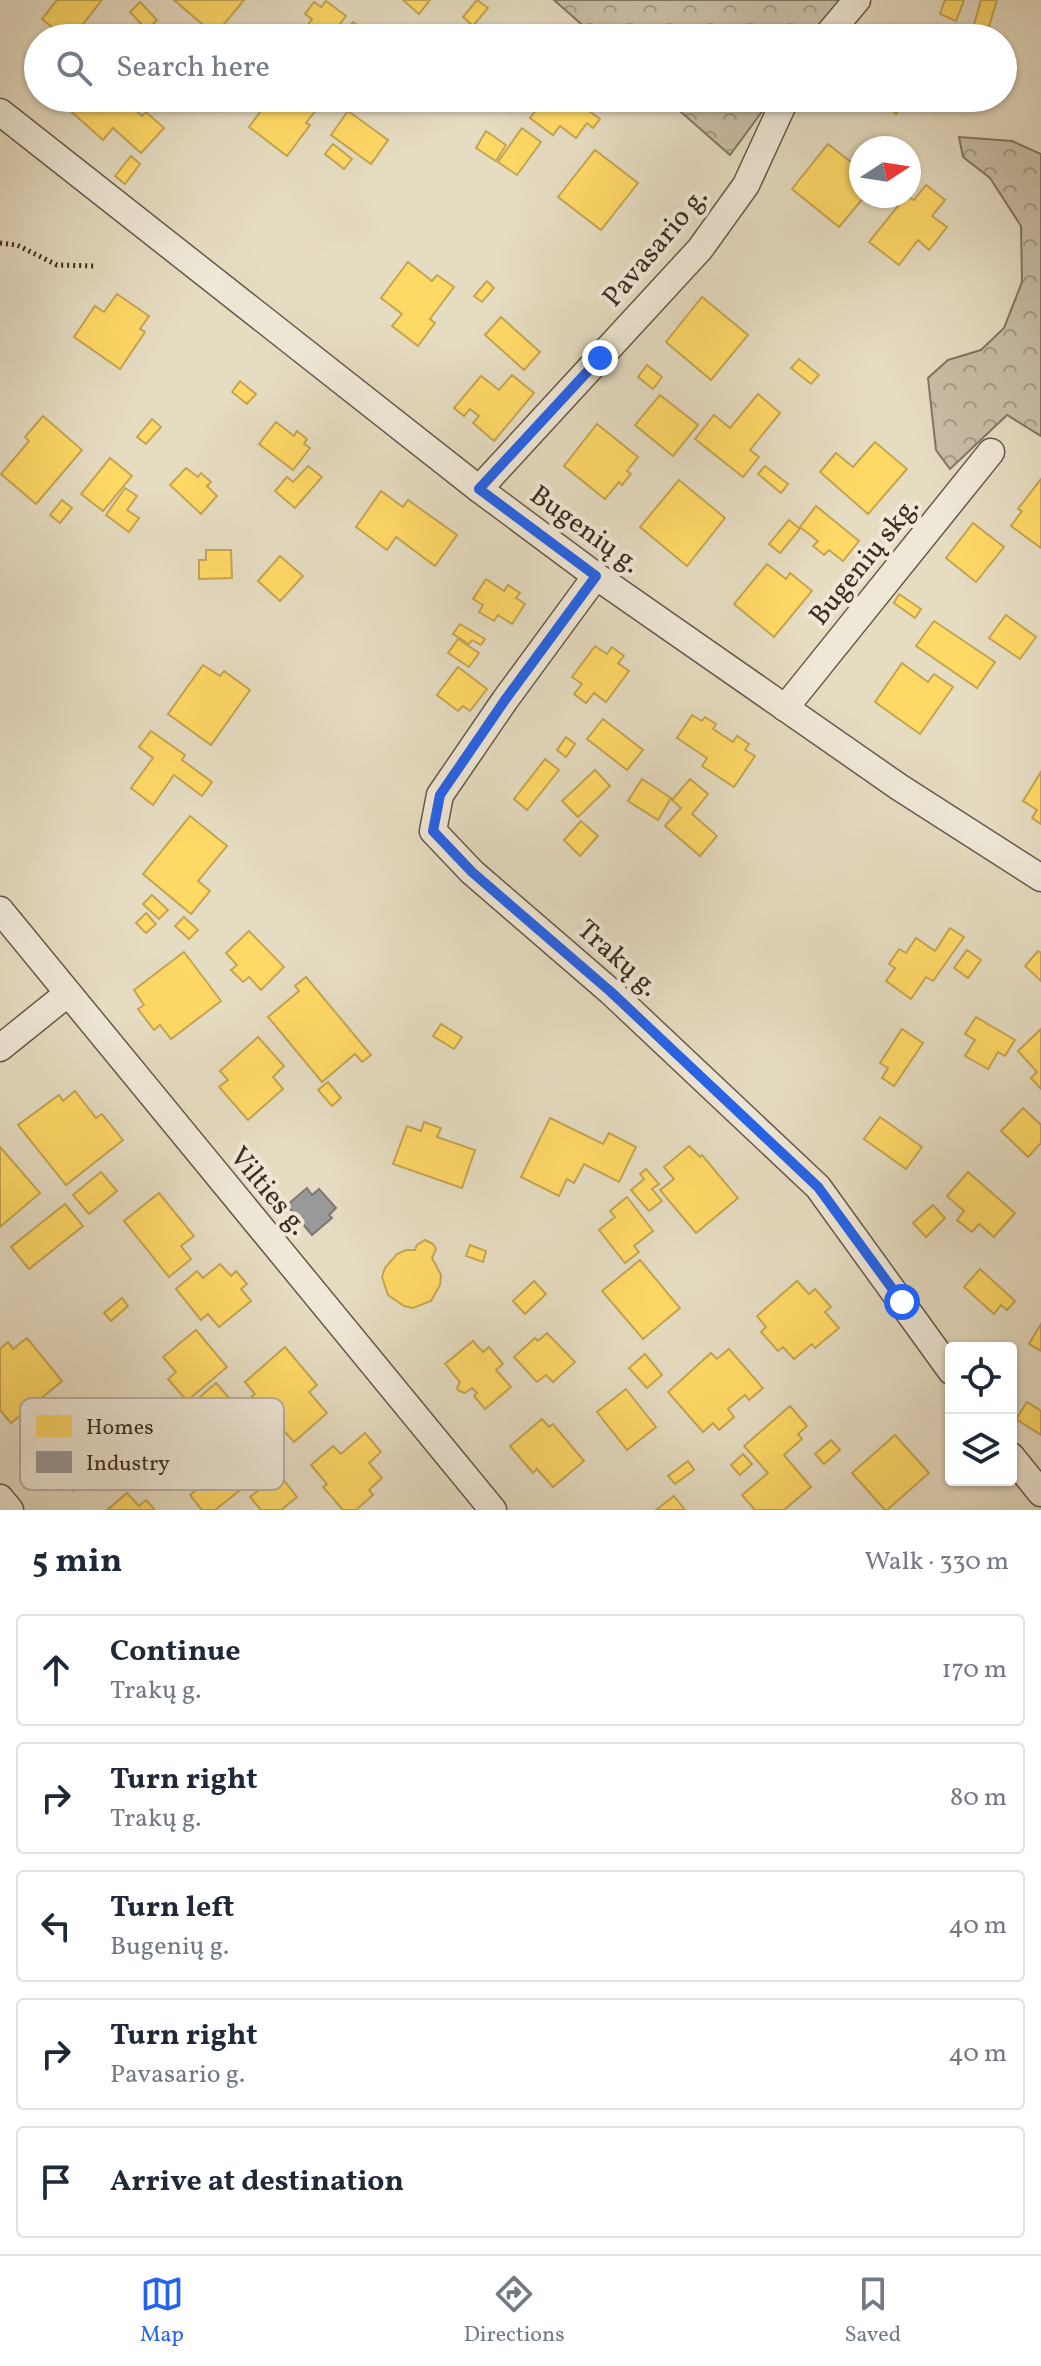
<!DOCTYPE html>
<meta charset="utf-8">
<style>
:root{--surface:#fff;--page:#f2f2f3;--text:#1f2937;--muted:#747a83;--line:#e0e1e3;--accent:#2563eb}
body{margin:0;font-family:Vollkorn,serif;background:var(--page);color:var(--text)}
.controls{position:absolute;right:24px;bottom:24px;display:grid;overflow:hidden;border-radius:8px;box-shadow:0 2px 6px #0004}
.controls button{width:72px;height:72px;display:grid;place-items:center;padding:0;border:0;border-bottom:2px solid var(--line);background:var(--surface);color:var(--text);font:40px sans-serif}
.compass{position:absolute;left:849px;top:136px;width:72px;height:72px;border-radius:50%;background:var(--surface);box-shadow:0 2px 6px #0004;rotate:78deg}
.stop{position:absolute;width:24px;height:24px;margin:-18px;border:6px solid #2563eb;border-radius:50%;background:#fff}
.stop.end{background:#2563eb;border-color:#fff;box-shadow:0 2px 8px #0008}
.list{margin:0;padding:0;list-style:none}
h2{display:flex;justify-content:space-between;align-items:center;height:104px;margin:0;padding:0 32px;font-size:34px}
h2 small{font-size:26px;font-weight:400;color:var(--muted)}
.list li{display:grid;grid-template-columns:52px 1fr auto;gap:24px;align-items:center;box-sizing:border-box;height:112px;margin:0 16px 16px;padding:0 16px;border:2px solid var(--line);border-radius:8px}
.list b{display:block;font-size:30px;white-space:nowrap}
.list p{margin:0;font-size:26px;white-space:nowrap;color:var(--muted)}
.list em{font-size:26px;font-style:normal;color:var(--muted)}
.icon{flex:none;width:44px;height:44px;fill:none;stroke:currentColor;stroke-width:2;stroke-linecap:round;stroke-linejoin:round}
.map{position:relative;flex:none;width:1041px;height:1510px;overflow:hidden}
.search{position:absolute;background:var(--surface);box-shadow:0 2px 6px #0004;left:24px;right:24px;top:24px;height:88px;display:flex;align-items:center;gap:20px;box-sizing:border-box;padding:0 28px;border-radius:44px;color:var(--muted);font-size:30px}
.sheet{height:744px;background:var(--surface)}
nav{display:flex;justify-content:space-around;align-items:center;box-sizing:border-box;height:112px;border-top:2px solid var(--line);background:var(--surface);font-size:22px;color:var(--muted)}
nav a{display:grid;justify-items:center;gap:4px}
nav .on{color:var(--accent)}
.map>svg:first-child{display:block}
.forest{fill:url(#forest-crowns);stroke:#827664;stroke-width:2}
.homes{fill:#ffd966;stroke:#c4a652;stroke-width:2}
.industry{fill:#999;stroke:#7d7975;stroke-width:2}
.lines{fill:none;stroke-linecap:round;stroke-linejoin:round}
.minor-casing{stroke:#665a4a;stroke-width:29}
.path{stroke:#3c2e22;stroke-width:5;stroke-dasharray:2 4;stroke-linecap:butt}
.minor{stroke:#efe8d7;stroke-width:26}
.route{stroke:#2563eb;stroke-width:10}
.labels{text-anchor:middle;stroke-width:8;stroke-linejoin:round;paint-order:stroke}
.street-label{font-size:28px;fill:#3c2e22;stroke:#efe8d7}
.key{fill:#efe8d7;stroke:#b9b0a1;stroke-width:2}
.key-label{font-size:22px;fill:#3c2e22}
</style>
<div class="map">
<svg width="1041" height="1510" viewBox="0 0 1041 1510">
<defs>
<pattern id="forest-crowns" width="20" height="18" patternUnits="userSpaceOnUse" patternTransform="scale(2)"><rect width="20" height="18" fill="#c9bea6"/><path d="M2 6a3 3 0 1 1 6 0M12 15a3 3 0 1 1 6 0" fill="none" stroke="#a49b87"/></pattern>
</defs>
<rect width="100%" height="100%" fill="#e6dcc1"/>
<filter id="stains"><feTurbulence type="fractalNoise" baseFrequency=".0025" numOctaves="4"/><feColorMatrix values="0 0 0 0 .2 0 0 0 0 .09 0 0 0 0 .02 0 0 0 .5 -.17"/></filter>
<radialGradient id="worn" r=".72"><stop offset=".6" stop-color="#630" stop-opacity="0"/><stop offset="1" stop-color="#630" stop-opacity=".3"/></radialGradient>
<g class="forest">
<path d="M 554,0 L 844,0 L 816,38 L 597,38 Z"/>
<path d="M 665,98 L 772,98 L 730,155 Z"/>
<path d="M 959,137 L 1012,141 L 1041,154 L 1041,436 L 1007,415 L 950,469 L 936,450 L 928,378 L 948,360 L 981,350 L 1004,328 L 1022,282 L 1021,226 L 990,178 L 963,157 Z"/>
</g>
<g class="homes">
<path d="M 57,0 L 102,0 L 72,38 L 66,38 L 42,19 Z"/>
<path d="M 174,0 L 244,0 L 215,35 Z"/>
<path d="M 403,0 L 430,0 L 419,14 Z"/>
<path d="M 477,0 L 488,8 L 473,26 L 463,17 Z"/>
<path d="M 945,0 L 964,0 L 956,21 L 940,14 Z"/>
<path d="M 981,0 L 997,0 L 986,36 L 972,32 Z"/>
<path d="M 326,1 L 346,16 L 340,24 L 347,29 L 353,22 L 368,33 L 364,38 L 294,38 L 297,34 L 300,36 L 312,19 L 305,14 L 314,2 L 321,7 Z"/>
<path d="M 140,2 L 157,20 L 147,30 L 130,12 Z"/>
<path d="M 895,25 L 910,38 L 885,38 Z"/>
<path d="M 72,98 L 123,98 L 142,116 L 146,112 L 164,128 L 141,153 L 113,128 L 103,140 L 65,106 Z"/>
<path d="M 265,98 L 299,98 L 316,110 L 306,123 L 310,125 L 287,156 L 249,127 L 269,100 Z"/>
<path d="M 545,98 L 598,98 L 589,111 L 600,119 L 593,128 L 587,123 L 576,138 L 560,126 L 553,135 L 530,118 Z"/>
<path d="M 877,98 L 908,98 L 896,114 Z"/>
<path d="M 348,111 L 388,140 L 371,164 L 331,135 Z"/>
<path d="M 522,128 L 541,142 L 517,175 L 498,162 Z"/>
<path d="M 486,131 L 506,145 L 496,161 L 476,148 Z"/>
<path d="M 333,144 L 352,159 L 344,169 L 325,154 Z"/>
<path d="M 828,144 L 861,170 L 861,196 L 865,196 L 839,227 L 792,189 Z"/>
<path d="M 595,150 L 638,183 L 601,230 L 558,197 Z"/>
<path d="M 131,156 L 140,164 L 125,184 L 115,176 Z"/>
<path d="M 926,185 L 945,200 L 932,216 L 947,227 L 929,250 L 918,240 L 899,265 L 869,242 L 906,196 L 914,200 Z"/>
<path d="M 408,262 L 432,281 L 437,275 L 454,287 L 430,319 L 435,323 L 418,346 L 392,326 L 402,314 L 381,298 Z"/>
<path d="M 487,281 L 494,288 L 482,302 L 474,296 Z"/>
<path d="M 117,294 L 149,316 L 140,329 L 145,332 L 120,369 L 74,337 L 95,306 L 104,312 Z"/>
<path d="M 702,297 L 748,335 L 711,380 L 666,342 Z"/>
<path d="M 501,317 L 540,352 L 524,370 L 485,335 Z"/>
<path d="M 799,359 L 819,375 L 811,384 L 791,368 Z"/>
<path d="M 647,365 L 662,377 L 653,389 L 638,377 Z"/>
<path d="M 512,375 L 534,393 L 494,441 L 473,423 L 479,416 L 470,409 L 464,416 L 454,408 L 481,376 L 499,390 Z"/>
<path d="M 240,381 L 256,394 L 247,404 L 232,392 Z"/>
<path d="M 758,394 L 780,413 L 750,450 L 759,457 L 743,477 L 695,439 L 714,415 L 730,428 Z"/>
<path d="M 660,395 L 698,425 L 673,456 L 635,425 Z"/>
<path d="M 43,416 L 82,450 L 36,504 L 1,474 L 29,441 L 25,437 Z"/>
<path d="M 152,419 L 161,427 L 146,444 L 137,437 Z"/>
<path d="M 276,422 L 294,436 L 297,431 L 307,439 L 304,444 L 310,448 L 293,470 L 259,444 Z"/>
<path d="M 597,424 L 638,457 L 627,471 L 631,474 L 622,485 L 619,482 L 605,499 L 564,466 Z"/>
<path d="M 875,442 L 907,469 L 868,514 L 820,472 L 836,453 L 853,467 Z"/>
<path d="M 110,458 L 132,476 L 103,511 L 81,494 Z"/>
<path d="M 308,466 L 322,477 L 295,508 L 275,491 L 287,477 L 293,482 Z"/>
<path d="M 765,466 L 788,484 L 781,493 L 758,474 Z"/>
<path d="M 186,468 L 198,477 L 201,473 L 211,482 L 207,486 L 217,496 L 201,514 L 170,485 Z"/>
<path d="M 1041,479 L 1041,548 L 1011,526 L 1022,511 L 1018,509 Z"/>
<path d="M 679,480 L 725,518 L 687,566 L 640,527 Z"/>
<path d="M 125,488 L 137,496 L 127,510 L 139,518 L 129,532 L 106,515 Z"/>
<path d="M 381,491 L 403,507 L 408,500 L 457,535 L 435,566 L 396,537 L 387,550 L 356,527 Z"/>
<path d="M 62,500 L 72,508 L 60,523 L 50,515 Z"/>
<path d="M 816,506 L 859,541 L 843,561 L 829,550 L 824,555 L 813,546 L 818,541 L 800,527 Z"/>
<path d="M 789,520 L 800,529 L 780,553 L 769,544 Z"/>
<path d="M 973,523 L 1004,547 L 976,582 L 946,558 Z"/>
<path d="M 206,550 L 231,550 L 232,578 L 199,579 L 199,560 L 206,560 Z"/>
<path d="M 280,556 L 303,576 L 280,601 L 258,581 Z"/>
<path d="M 767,564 L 786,579 L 790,573 L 812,591 L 774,637 L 734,604 Z"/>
<path d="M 486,579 L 504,591 L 508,585 L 520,593 L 516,598 L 525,604 L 512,624 L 498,615 L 494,621 L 479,612 L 483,605 L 473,599 Z"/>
<path d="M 899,594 L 921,609 L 915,618 L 894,603 Z"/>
<path d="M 1006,615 L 1036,637 L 1020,659 L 989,638 Z"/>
<path d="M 934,621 L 995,662 L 977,688 L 916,646 Z"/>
<path d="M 460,624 L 485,639 L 481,645 L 472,640 L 469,644 L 453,634 Z"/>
<path d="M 458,639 L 479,653 L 469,667 L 448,653 Z"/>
<path d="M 595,646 L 607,654 L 612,647 L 624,656 L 618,663 L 629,671 L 606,702 L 594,693 L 586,703 L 574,694 L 582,684 L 572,677 Z"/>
<path d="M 902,663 L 928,682 L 934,674 L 953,687 L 920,734 L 875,702 Z"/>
<path d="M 203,665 L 220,676 L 224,671 L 250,690 L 211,745 L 168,714 Z"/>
<path d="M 458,667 L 487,689 L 470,711 L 463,706 L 458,711 L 437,695 Z"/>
<path d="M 692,715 L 702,721 L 705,717 L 716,724 L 713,729 L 733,742 L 737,736 L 749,744 L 745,750 L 755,756 L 734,787 L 702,766 L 707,758 L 677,738 Z"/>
<path d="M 603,719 L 643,750 L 627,770 L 587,739 Z"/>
<path d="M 151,731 L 185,755 L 182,760 L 212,782 L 202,796 L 174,775 L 153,805 L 131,788 L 153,758 L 139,747 Z"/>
<path d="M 566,737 L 575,744 L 566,757 L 557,750 Z"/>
<path d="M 545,759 L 559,770 L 527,810 L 514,799 Z"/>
<path d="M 595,770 L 610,786 L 578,817 L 562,801 Z"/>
<path d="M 1041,772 L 1041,824 L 1032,818 L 1037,810 L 1023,801 Z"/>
<path d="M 642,779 L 671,798 L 658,820 L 628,801 Z"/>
<path d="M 690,779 L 708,794 L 692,814 L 717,836 L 700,856 L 665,826 L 681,808 L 672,800 Z"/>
<path d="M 190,816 L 227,846 L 198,881 L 210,891 L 191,914 L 143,874 Z"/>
<path d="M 581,821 L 598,836 L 580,856 L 564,840 Z"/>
<path d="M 152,895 L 168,910 L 159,919 L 143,904 Z"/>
<path d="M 146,913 L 156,924 L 146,933 L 136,923 Z"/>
<path d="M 184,917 L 198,930 L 189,939 L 175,926 Z"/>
<path d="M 950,928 L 964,937 L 933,981 L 926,977 L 911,999 L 886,981 L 895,968 L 889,964 L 899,949 L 906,953 L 916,938 L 935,951 Z"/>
<path d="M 249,931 L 284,967 L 261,990 L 249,977 L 243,982 L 231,970 L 237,965 L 226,953 Z"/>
<path d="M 967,950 L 981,960 L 968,978 L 954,968 Z"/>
<path d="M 1038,951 L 1041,953 L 1041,981 L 1025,966 Z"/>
<path d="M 184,952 L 221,1001 L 171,1039 L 160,1025 L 154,1030 L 138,1009 L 144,1005 L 134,990 Z"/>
<path d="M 306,977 L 371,1055 L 362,1062 L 355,1054 L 322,1082 L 268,1017 L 299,991 L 295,986 Z"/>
<path d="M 976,1017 L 1015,1040 L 1005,1056 L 998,1052 L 988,1069 L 965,1056 L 975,1040 L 965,1034 Z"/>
<path d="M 441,1024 L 462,1037 L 454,1049 L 433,1036 Z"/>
<path d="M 902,1029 L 923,1043 L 894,1086 L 882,1078 L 888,1068 L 880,1063 Z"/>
<path d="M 1041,1029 L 1041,1089 L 1031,1078 L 1037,1072 L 1018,1051 Z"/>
<path d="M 258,1037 L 284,1066 L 273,1077 L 283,1089 L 248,1120 L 219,1087 L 228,1080 L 220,1071 Z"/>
<path d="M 328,1082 L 341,1098 L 332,1106 L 318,1090 Z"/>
<path d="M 75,1091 L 96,1118 L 102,1114 L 123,1140 L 66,1185 L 18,1125 L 59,1095 L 63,1101 Z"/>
<path d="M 1023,1108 L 1041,1125 L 1041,1143 L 1028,1157 L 1001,1131 Z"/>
<path d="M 880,1117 L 922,1147 L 906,1169 L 864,1139 Z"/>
<path d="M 550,1118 L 603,1144 L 609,1133 L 636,1147 L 619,1182 L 584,1164 L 574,1183 L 567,1179 L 559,1196 L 521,1177 Z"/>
<path d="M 424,1122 L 441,1128 L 437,1137 L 475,1150 L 462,1188 L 393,1164 L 407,1126 L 421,1131 Z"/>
<path d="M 689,1146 L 700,1157 L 702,1155 L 738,1198 L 696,1233 L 660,1190 L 674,1179 L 664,1167 Z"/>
<path d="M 0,1147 L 40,1193 L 0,1227 Z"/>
<path d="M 646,1169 L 659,1184 L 652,1189 L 662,1201 L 649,1211 L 631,1190 L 644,1179 L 640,1174 Z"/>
<path d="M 101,1172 L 117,1191 L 89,1214 L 73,1195 Z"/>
<path d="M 968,1172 L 1015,1213 L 994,1237 L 979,1224 L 972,1232 L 957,1220 L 964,1211 L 947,1196 Z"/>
<path d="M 159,1193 L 194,1236 L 181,1246 L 191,1259 L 169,1277 L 124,1221 Z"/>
<path d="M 627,1197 L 653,1231 L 634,1246 L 639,1252 L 625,1263 L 599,1230 L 615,1217 L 610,1211 Z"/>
<path d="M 65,1204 L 83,1226 L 29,1269 L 11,1247 Z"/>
<path d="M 933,1205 L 945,1218 L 926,1237 L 913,1223 Z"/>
<path d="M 425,1240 L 433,1244 L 436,1249 L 432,1258 L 441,1275 L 440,1285 L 431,1301 L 413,1308 L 404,1306 L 388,1295 L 382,1277 L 385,1268 L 397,1254 L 406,1250 L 415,1250 L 417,1245 Z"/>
<path d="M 470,1245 L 486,1251 L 483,1262 L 466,1256 Z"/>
<path d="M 640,1260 L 680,1308 L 643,1339 L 602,1291 Z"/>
<path d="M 220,1264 L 231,1276 L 236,1271 L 247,1284 L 241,1289 L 251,1301 L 219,1327 L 208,1314 L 201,1320 L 176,1289 L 197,1271 L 203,1278 Z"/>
<path d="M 980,1269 L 1015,1301 L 1007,1310 L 1001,1305 L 994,1314 L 964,1287 Z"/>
<path d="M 534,1281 L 546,1294 L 525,1314 L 513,1301 Z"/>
<path d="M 797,1281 L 809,1294 L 815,1289 L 831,1307 L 825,1312 L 839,1328 L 815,1348 L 812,1344 L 794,1359 L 783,1347 L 778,1351 L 761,1332 L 766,1327 L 757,1316 Z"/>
<path d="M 122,1298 L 128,1306 L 111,1321 L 104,1313 Z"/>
<path d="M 1041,1324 L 1041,1351 L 1029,1344 Z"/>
<path d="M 196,1330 L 227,1367 L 187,1401 L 168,1379 L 176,1372 L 163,1357 Z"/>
<path d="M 547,1333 L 575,1362 L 553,1382 L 546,1375 L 537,1382 L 514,1357 L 535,1338 L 538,1341 Z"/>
<path d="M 27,1338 L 62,1381 L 11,1423 L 0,1410 L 0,1349 L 8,1342 L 13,1349 Z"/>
<path d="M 473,1341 L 483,1352 L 489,1347 L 503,1364 L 496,1370 L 511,1387 L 485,1409 L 474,1396 L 477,1393 L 472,1388 L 465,1393 L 459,1391 L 457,1388 L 460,1382 L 445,1364 Z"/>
<path d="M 285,1347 L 317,1385 L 309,1392 L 327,1413 L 294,1442 L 262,1406 L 260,1408 L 251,1397 L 255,1394 L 245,1382 Z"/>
<path d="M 729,1349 L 763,1388 L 749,1400 L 745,1395 L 728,1409 L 734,1417 L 719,1430 L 713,1423 L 703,1432 L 668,1392 L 711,1353 L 717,1359 Z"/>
<path d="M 645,1354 L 662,1375 L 647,1388 L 629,1368 Z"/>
<path d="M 216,1383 L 237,1407 L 214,1427 L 193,1403 Z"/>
<path d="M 626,1389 L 656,1427 L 627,1450 L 597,1412 Z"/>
<path d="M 1027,1402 L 1041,1411 L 1041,1435 L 1016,1419 Z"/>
<path d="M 790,1406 L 807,1426 L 798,1434 L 802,1439 L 784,1455 L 811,1487 L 784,1510 L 755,1510 L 742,1495 L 768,1473 L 744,1446 Z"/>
<path d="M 64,1410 L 107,1462 L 73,1491 L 30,1439 Z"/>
<path d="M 542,1419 L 549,1427 L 553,1424 L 584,1461 L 553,1487 L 537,1469 L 533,1473 L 510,1446 Z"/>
<path d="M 365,1433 L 381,1452 L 369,1463 L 382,1478 L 369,1490 L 373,1495 L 356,1510 L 343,1510 L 323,1487 L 327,1484 L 311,1465 L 333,1446 L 341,1454 Z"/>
<path d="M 895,1435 L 929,1473 L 887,1510 L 885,1510 L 852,1473 Z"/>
<path d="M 831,1440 L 840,1450 L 824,1464 L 815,1454 Z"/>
<path d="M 743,1454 L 752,1464 L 740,1475 L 731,1465 Z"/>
<path d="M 688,1461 L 694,1470 L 675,1484 L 668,1476 Z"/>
<path d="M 222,1469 L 239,1491 L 215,1510 L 202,1510 L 190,1495 Z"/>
<path d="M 279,1474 L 297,1497 L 281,1510 L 261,1510 L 250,1497 Z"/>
<path d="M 127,1493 L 139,1506 L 146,1500 L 155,1510 L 107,1510 Z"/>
<path d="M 674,1496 L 685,1510 L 656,1510 Z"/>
</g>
<path class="industry" d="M 307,1188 L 312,1195 L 319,1189 L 336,1208 L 329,1215 L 332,1218 L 312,1235 L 287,1205 Z"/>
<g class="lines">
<g class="minor-casing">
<g id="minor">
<path d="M 825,38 L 857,0"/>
<path d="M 0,112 L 479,489 L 596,576 L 899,787 L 1041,878"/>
<path d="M 479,489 L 700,249 L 746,185 L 786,98"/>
<path d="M 596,576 L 505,700 L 440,795 L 433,831 L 472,872 L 611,992 L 818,1187 L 951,1371"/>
<path d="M 785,708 L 991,452"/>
<path d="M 0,910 L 493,1510"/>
<path d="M 0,1048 L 67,994"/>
<path d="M 1011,1456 L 1041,1493"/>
<path d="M 0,1498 L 10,1510"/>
</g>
</g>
<path class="path" d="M 0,243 L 17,245 L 57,265 L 96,266"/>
<use href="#minor" class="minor"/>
</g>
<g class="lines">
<path class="route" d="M 600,358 L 479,489 L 596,576 L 505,700 L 440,795 L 433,831 L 472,872 L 611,992 L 818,1187 L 902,1302"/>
</g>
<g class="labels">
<g class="street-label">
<text transform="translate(654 246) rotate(-50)" y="10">Pavasario g.</text>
<text transform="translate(586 528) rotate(36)" y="10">Bugenių g.</text>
<text transform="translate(863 560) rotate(-51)" y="10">Bugenių skg.</text>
<text transform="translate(619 957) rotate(42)" y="10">Trakų g.</text>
<text transform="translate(270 1190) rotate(50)" y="10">Vilties g.</text>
</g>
</g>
<rect x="20" y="1398" width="264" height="92" rx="12" class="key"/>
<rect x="36" y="1415" width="36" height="22" fill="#ffd966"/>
<rect x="36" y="1451" width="36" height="22" fill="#999"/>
<g class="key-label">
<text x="86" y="1434">Homes</text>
<text x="86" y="1470">Industry</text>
</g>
<rect width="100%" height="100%" filter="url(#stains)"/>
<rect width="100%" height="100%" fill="url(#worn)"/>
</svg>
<div class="controls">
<button><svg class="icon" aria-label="locate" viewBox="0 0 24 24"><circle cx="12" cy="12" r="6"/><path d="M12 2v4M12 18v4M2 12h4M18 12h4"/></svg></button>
<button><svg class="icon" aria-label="layers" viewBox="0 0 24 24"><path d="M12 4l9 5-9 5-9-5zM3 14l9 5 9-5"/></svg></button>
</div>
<svg class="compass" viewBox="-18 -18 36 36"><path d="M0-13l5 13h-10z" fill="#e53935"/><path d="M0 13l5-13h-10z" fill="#747a83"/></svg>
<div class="stop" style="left:902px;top:1302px"></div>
<div class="stop end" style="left:600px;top:358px"></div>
<div class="search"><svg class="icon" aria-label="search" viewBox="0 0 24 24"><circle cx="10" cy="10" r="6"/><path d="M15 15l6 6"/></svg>Search here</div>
</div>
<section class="sheet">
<h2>5 min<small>Walk · 330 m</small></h2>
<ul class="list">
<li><svg class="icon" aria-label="ahead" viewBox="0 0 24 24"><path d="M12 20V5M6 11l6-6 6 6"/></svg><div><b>Continue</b><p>Trakų g.</p></div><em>170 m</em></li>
<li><svg class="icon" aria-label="right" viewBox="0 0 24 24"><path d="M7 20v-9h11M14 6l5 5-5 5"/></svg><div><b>Turn right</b><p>Trakų g.</p></div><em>80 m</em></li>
<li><svg class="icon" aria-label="left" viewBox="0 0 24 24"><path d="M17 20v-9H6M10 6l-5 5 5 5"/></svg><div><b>Turn left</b><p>Bugenių g.</p></div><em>40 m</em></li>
<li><svg class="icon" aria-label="right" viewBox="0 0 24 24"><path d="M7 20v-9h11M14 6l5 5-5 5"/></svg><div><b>Turn right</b><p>Pavasario g.</p></div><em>40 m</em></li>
<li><svg class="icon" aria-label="arrive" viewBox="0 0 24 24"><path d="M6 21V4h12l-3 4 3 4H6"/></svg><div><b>Arrive at destination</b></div></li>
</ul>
</section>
<nav>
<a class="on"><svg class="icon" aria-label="map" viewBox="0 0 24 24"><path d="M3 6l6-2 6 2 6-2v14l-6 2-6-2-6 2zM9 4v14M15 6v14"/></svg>Map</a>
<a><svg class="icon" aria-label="directions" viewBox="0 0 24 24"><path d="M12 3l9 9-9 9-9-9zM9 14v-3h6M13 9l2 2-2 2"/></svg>Directions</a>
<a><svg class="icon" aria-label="saved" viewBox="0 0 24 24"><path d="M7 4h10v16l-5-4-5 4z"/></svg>Saved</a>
</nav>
